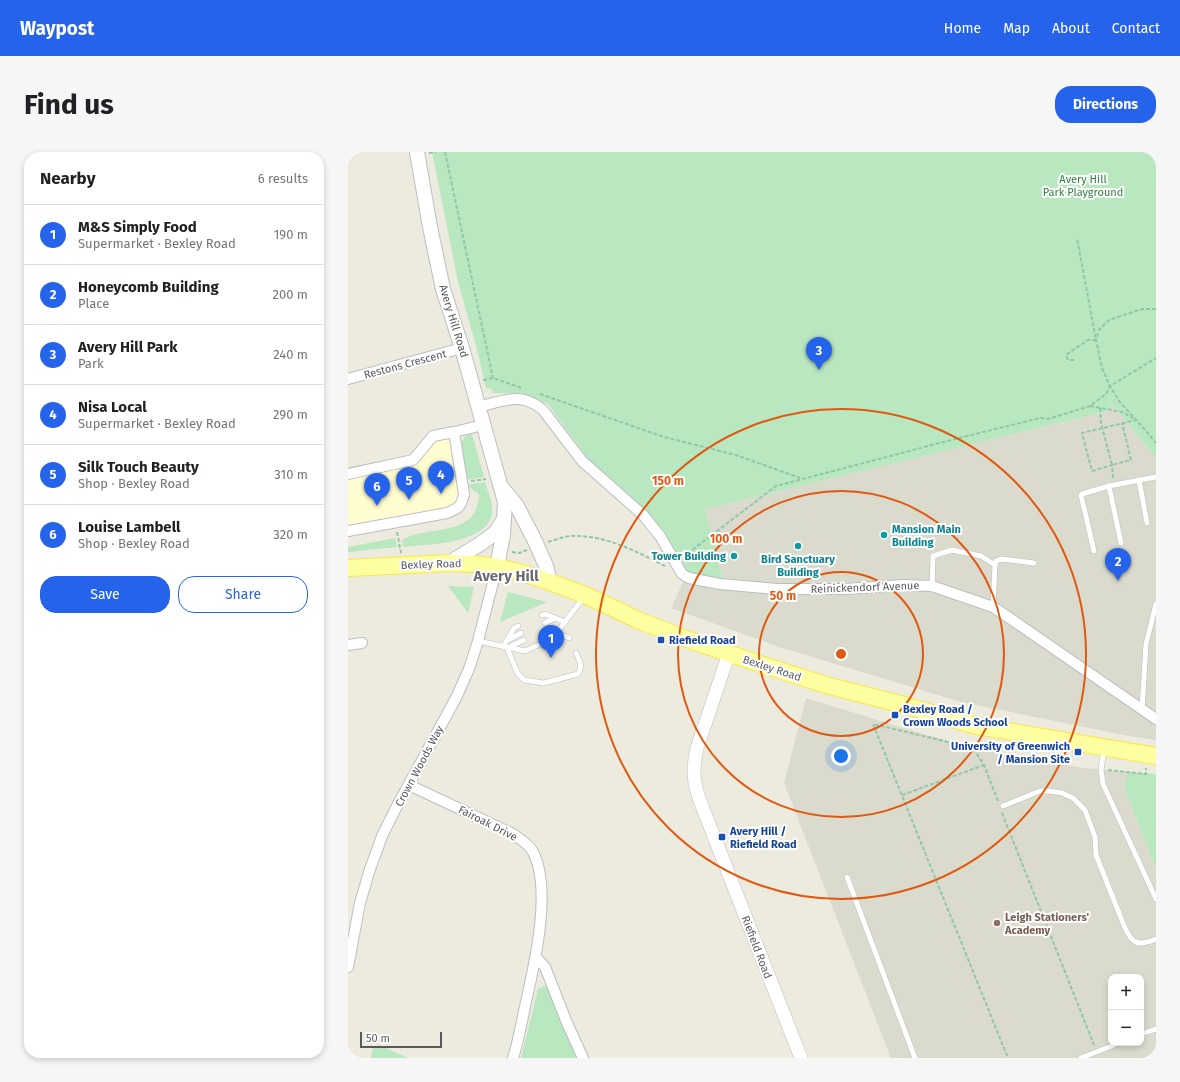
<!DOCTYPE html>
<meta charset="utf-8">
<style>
:root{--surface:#fff;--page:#f6f6f6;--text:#202124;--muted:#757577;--line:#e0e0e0;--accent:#2563eb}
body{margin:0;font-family:"Fira Sans",sans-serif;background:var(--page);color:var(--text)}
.controls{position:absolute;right:12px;bottom:12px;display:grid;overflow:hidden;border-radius:8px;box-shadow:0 2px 6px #0003}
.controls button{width:36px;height:36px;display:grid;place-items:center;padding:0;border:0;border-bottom:1px solid var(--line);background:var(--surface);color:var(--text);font:20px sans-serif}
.scale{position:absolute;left:12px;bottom:10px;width:82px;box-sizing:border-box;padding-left:4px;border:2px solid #575a61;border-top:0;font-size:11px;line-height:14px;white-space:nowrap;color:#575a61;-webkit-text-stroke:3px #fff;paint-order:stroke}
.you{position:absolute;left:493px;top:604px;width:14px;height:14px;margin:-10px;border:3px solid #fff;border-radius:50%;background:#1a73e8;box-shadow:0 0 0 6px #1a73e833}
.badge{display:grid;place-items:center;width:26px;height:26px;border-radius:50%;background:var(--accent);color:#fff;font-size:13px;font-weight:700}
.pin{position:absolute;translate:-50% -33px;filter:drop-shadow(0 1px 2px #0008)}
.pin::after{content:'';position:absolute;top:21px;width:14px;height:12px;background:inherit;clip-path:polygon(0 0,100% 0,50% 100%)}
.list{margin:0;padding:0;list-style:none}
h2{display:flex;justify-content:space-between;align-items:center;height:52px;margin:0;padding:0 16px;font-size:17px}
h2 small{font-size:13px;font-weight:400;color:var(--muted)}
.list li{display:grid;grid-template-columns:26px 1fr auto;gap:12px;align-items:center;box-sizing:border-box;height:60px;padding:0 16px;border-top:1px solid var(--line)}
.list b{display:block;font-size:15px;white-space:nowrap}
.list p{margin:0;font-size:13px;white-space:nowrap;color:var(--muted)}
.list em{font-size:13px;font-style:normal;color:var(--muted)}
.actions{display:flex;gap:8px;padding:12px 16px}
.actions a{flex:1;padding:9px 0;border:1px solid var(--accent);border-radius:16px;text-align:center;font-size:14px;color:var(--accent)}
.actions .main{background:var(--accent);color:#fff}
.map{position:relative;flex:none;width:808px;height:906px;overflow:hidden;border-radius:16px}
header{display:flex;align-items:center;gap:24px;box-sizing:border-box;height:56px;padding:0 20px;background:var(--accent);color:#fff}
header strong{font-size:19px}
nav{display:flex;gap:22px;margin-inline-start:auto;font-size:14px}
.intro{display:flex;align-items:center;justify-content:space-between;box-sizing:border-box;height:96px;padding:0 24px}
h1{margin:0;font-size:28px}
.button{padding:10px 18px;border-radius:16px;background:var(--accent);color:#fff;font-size:14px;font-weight:700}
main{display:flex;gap:24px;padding:0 24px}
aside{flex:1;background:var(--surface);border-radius:16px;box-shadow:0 2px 6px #0003}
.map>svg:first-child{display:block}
.commercial{fill:#fffcd0}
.education{fill:#dbdbcd;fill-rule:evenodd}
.green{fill:#b8e7c0}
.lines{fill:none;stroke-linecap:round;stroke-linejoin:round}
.service-casing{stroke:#bcbdc4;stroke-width:6}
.minor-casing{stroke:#bcbdc4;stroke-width:12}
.tertiary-casing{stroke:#bcbdc4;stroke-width:14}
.secondary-casing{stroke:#bbbec6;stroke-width:16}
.primary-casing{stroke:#fbe748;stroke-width:18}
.path{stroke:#91c7a9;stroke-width:2;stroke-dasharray:4 2;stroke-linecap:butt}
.service{stroke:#fff;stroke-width:5}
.minor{stroke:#fff;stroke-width:10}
.tertiary{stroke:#fff;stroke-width:13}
.secondary{stroke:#fff;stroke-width:14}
.primary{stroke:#feffa0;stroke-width:16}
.ring{fill:none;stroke:#e15910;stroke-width:2}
.culture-dot{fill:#0f9aa8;stroke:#fff;stroke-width:1.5}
.transit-dot{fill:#1a4fb4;stroke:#fff;stroke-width:1.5}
.education-dot{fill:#8d6e63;stroke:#fff;stroke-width:1.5}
.labels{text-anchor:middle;stroke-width:4;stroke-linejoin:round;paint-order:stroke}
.park-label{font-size:11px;fill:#2e8340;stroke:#fff}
.street-label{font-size:11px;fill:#575a61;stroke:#fff}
.culture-label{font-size:11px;font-weight:bold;fill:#0d838f;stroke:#fff;text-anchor:start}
.transit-label{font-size:11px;font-weight:bold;fill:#164399;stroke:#fff;text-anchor:start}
.education-label{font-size:11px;font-weight:bold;fill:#785e54;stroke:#fff;text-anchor:start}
.district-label{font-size:15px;font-weight:bold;fill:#686c73;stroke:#fff}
.centre{fill:#e15910;stroke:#fff;stroke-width:2}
.ring-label{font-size:12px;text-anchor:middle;font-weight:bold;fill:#e15910;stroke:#fff;stroke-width:4;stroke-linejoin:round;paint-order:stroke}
</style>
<header>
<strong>Waypost</strong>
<nav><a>Home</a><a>Map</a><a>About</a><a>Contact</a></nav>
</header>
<div class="intro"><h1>Find us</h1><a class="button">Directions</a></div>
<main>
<aside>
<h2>Nearby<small>6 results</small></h2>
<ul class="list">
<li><span class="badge">1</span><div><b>M&amp;S Simply Food</b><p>Supermarket · Bexley Road</p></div><em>190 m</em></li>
<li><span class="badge">2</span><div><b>Honeycomb Building</b><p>Place</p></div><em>200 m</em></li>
<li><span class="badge">3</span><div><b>Avery Hill Park</b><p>Park</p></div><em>240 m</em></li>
<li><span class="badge">4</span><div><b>Nisa Local</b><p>Supermarket · Bexley Road</p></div><em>290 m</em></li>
<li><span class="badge">5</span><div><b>Silk Touch Beauty</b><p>Shop · Bexley Road</p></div><em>310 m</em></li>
<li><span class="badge">6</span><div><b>Louise Lambell</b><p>Shop · Bexley Road</p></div><em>320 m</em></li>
</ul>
<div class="actions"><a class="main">Save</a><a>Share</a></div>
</aside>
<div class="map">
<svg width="808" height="906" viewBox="0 0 808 906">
<rect width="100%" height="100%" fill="#ecebde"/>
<path class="commercial" d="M 106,280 L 114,331 L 109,357 L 0,379 L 0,321 L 66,311 L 85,284 Z"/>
<g class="education">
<path d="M 765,253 L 808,306 L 808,588 L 781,584 L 613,550 L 431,495 L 323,456 L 340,420 L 375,427 L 357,357 L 756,260 Z"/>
<path d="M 458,546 L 559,577 L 625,596 L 736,616 L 780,620 L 776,636 L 808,716 L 808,906 L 543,906 L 436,631 ZM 763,825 L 793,825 L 793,891 L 763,891 Z"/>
</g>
<g class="green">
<path d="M 84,0 L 808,0 L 808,306 L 765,253 L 756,260 L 357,357 L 375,428 L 340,420 L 299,359 L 240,307 L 200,252 L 172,241 L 145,241 L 144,237 L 138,236 L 130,201 L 110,130 Z"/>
<path d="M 124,282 L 136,325 L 117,328 C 116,317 108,292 118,284 C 120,283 122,283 124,282 Z"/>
<path d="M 137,330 C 140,340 146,353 144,363 C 135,393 80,392 55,395 L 54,388 C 80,372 130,387 131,342 L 118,333 Z"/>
<path d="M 47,386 L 49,395 L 0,400 L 0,395 Z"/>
<path d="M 100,434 L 126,435 L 120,461 Z"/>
<path d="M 160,440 L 199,450 L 152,470 Z"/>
<path d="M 780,620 L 808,622 L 808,716 L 776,636 Z"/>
<path d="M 196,834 L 201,837 L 233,906 L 173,906 L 190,837 Z"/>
<path d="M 31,893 L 60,906 L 23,906 L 25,896 Z"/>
</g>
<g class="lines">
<g class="service-casing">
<g id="service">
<path d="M 791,328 L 799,371"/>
<path d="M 761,334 L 773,391"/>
<path d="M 746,399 L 733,343 L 734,342 L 761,334 L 808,325"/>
<path d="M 584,434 L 585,404 L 604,398 L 633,404 L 647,413"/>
<path d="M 645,455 L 647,413 L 648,409 L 653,407 L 686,411"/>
<path d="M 194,463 L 197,462 L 217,470"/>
<path d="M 197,471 L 207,466"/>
<path d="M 200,477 L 221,486"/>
<path d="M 160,488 L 173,481"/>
<path d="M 176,488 L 159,496 L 170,522 L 176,528 L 196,531 L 230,522 C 235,514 232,510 228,501"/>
<path d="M 130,489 L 177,499 L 205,486 L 235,446"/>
<path d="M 155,495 L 166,476 L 170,474"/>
<path d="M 794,557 L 798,492 L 808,452"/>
<path d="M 756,597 L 753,618 L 755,632 L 808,747"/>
<path d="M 655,654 L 692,639 L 701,639 L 714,641 L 725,646 L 737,658 L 747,685 L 748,703 L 777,776 C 785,793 791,794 808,787"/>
<path d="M 499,725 L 567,906"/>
<path d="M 793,882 L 808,877"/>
<path d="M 733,906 L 771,891"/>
</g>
</g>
<g class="minor-casing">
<g id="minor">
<path d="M 0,227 L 114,196"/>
<path d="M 130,255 C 156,249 173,239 195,258 L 234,309 L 295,363 L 312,384 L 334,422 L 341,426 L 372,432 L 429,437 L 497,437 L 555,433 L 584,434 L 645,455 L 663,467 L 808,567"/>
<path d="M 0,322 L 65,308 L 85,284 L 106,280"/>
<path d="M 0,379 L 99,361 C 111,356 113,355 116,342 L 106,280 L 135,273"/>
<path d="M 0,493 L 14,491"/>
<path d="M 61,633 L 165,682 C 172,687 181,692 185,700 C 204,737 187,810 178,850 C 174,868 171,887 165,906"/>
<path d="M 188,805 L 197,815 L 219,871 L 235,906"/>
<path d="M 0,815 L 12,751 L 22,717 L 28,701 L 34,684 L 49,654 L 108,546 L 121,517 L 130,489 L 149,415"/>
</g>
</g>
<g class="tertiary-casing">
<path id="tertiary" d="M 381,501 L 349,596 C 344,619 345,631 354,654 L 453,906"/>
</g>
<g class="secondary-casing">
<g id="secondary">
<path d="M 69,0 L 82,75 L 95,137 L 114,196 L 157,350 L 155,383 L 149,415"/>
<path d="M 155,337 L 169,354 L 187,389 L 198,414 L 202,430"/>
<path d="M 101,411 L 132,392 L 147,381 L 156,367"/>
</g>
</g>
<g class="primary-casing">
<path id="primary" d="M 0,416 L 101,411 L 125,412 L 149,415 L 175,421 L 202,430 L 237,443 L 290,468 L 333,485 L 409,511 L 478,533 L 552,552 L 629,574 L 808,604"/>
</g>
<g class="path">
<path d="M 97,0 L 145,226"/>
<path d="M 81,1 L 88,0"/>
<path d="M 808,157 L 794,157 L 761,168 L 751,178 L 748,188 L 754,216 L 762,234 L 771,249 L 797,278 L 808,291"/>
<path d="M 726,208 L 720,208 L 718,203 L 740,188 L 748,188 L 729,86"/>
<path d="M 135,228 L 145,226 L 174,236"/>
<path d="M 192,242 L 316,285 L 388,303 L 452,326"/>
<path d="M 742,254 L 774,260 L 785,266"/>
<path d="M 752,256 L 753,271 L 764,313 L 783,308 L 774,271"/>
<path d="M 765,326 L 764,313 L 744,319 L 734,281 L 788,268"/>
<path d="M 123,329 L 138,327"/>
<path d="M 49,380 L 53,401"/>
<path d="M 200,390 C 208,388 216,384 224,384 C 258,383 287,399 317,414"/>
<path d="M 164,400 L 171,401 L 179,398"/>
<path d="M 335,405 L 428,334 L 603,288 L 692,266 L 700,267 L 742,254 L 758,242 L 762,234 L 808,206"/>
<path d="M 760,618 L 798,622 L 798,616"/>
<path d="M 554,643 L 636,613"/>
<path d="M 650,649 L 636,613 L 625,596 L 525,572 L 660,906"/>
<path d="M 654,661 L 746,893"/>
</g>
<use href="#service" class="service"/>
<use href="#minor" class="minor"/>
<use href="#tertiary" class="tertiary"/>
<use href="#secondary" class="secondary"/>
<use href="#primary" class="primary"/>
</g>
<g class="ring">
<circle cx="493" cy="502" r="82"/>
<circle cx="493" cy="502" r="163"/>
<circle cx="493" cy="502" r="245"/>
</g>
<g class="culture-dot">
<circle cx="536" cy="383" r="4"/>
<circle cx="450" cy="394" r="4"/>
<circle cx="386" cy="404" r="4"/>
</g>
<g class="transit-dot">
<rect x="309" y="484" width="8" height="8" rx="2"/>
<rect x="543" y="559" width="8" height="8" rx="2"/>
<rect x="726" y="596" width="8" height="8" rx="2"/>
<rect x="370" y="681" width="8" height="8" rx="2"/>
</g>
<circle class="education-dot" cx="649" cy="771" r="4"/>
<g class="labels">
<g class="park-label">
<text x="735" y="31">Avery Hill<tspan x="735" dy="13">Park Playground</tspan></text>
</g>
<g class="street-label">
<text transform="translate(106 169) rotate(73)" y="4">Avery Hill Road</text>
<text transform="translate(57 212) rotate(-15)" y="4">Restons Crescent</text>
<text transform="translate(83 412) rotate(-2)" y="4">Bexley Road</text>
<text transform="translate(517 435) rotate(-2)" y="4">Reinickendorf Avenue</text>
<text transform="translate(424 516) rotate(18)" y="4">Bexley Road</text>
<text transform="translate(71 614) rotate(-62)" y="4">Crown Woods Way</text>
<text transform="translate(140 671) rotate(27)" y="4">Fairoak Drive</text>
<text transform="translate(409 795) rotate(69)" y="4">Riefield Road</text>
</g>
<g class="culture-label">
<text x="544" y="381">Mansion Main<tspan x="544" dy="13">Building</tspan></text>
<text x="378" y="408" text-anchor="end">Tower Building</text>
<text x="450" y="411" text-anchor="middle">Bird Sanctuary<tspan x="450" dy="13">Building</tspan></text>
</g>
<g class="transit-label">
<text x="321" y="492">Riefield Road</text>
<text x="555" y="561">Bexley Road /<tspan x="555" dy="13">Crown Woods School</tspan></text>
<text x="722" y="598" text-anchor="end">University of Greenwich<tspan x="722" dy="13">/ Mansion Site</tspan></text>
<text x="382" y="683">Avery Hill /<tspan x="382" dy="13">Riefield Road</tspan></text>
</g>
<g class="education-label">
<text x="657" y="769">Leigh Stationers'<tspan x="657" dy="13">Academy</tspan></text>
</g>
<g class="district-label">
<text x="158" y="429">Avery Hill</text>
</g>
</g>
<circle cx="493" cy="502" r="6" class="centre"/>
<g class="ring-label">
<text x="320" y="333">150 m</text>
<text x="378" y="391">100 m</text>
<text x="435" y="448">50 m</text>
</g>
</svg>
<div class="controls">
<button>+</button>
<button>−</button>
</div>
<div class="scale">50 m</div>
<div class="you"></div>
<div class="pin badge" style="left:203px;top:506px">1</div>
<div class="pin badge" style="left:770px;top:429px">2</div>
<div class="pin badge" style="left:471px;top:218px">3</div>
<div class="pin badge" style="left:93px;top:342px">4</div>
<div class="pin badge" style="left:61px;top:348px">5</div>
<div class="pin badge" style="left:29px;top:354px">6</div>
</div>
</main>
